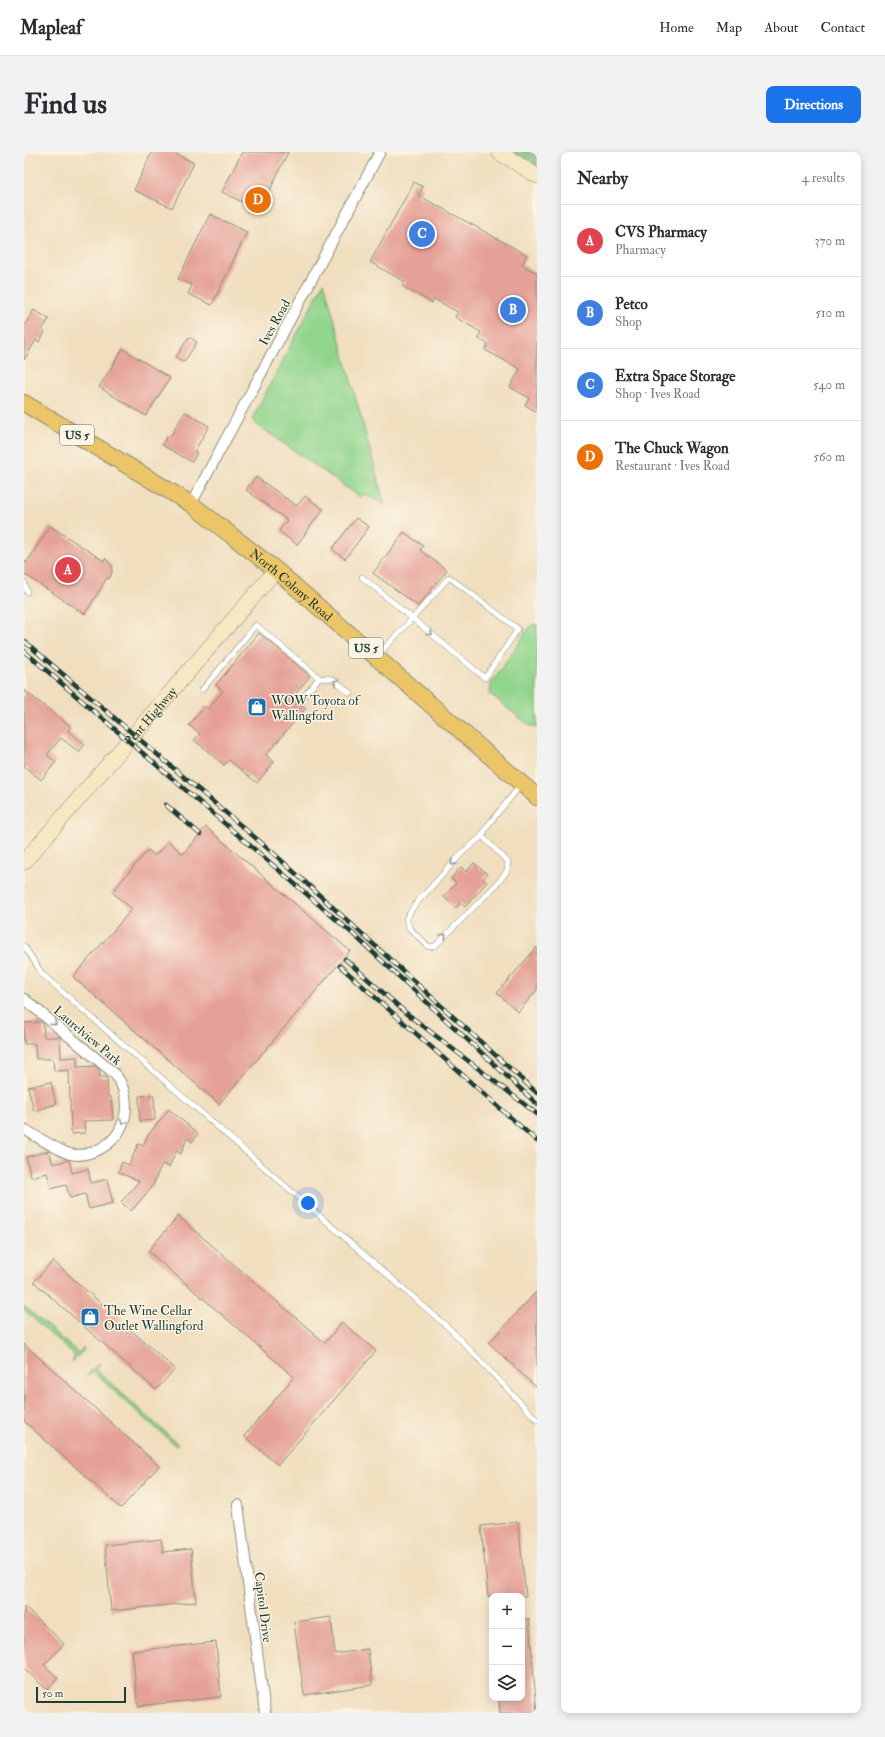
<!DOCTYPE html>
<meta charset="utf-8">
<style>
:root{--surface:#fff;--page:#f2f2f3;--text:#2b2b33;--muted:#7c7c81;--line:#e1e1e2;--accent:#1a73e8}
body{margin:0;font-family:"IM FELL Double Pica",serif;background:var(--page);color:var(--text)}
.controls{position:absolute;right:12px;bottom:12px;display:grid;overflow:hidden;border-radius:8px;box-shadow:0 2px 10px #0003}
.controls button{width:36px;height:36px;display:grid;place-items:center;padding:0;border:0;border-bottom:1px solid var(--line);background:var(--surface);color:var(--text);font:20px sans-serif}
.scale{position:absolute;left:12px;bottom:10px;width:90px;box-sizing:border-box;padding-left:4px;border:2px solid #1f3d34;border-top:0;font-size:11px;line-height:14px;white-space:nowrap;color:#1f3d34;-webkit-text-stroke:3px #fcf5e5;paint-order:stroke}
.you{position:absolute;left:284px;top:1051px;width:14px;height:14px;margin:-10px;border:3px solid #fff;border-radius:50%;background:#1a73e8;box-shadow:0 0 0 6px #1a73e833}
.badge{display:grid;place-items:center;width:26px;height:26px;border-radius:50%;background:var(--accent);color:#fff;font-size:13px;font-weight:700}
.pin{position:absolute;translate:-50% -50%;border:2px solid #fff;box-shadow:0 1px 4px #0006}
.list{margin:0;padding:0;list-style:none}
h2{display:flex;justify-content:space-between;align-items:center;height:52px;margin:0;padding:0 16px;font-size:17px}
h2 small{font-size:13px;font-weight:400;color:var(--muted)}
.list li{display:grid;grid-template-columns:26px 1fr auto;gap:12px;align-items:center;box-sizing:border-box;height:72px;padding:0 16px;border-top:1px solid var(--line)}
.list b{display:block;font-size:15px;white-space:nowrap}
.list p{margin:0;font-size:13px;white-space:nowrap;color:var(--muted)}
.list em{font-size:13px;font-style:normal;color:var(--muted)}
.icon{flex:none;width:22px;height:22px;fill:none;stroke:currentColor;stroke-width:2;stroke-linecap:round;stroke-linejoin:round}
.map{position:relative;flex:none;width:513px;height:1561px;overflow:hidden;border-radius:8px}
header{display:flex;align-items:center;gap:24px;box-sizing:border-box;height:56px;padding:0 20px;background:var(--surface);border-bottom:1px solid var(--line)}
header strong{font-size:19px}
nav{display:flex;gap:22px;margin-inline-start:auto;font-size:14px}
.intro{display:flex;align-items:center;justify-content:space-between;box-sizing:border-box;height:96px;padding:0 24px}
h1{margin:0;font-size:28px}
.button{padding:10px 18px;border-radius:8px;background:var(--accent);color:#fff;font-size:14px;font-weight:700}
main{display:flex;gap:24px;padding:0 24px}
aside{flex:1;background:var(--surface);border-radius:8px;box-shadow:0 2px 10px #0003}
.map>svg:first-child{display:block}
.green{fill:#91d58d;stroke:#588960}
.forest{fill:#74b678;stroke:#4a7a56}
.building{fill:#e5a198}
.lines{fill:none;stroke-linecap:round;stroke-linejoin:round}
.lane-casing{stroke:#888e79;stroke-width:6}
.street-casing{stroke:#888e79;stroke-width:12}
.secondary-casing{stroke:#888e79;stroke-width:16}
.primary-casing{stroke:#888e79;stroke-width:18}
.lane{stroke:#fff;stroke-width:5}
.street{stroke:#fff;stroke-width:10}
.secondary{stroke:#f7e8c3;stroke-width:15}
.primary{stroke:#ecc569;stroke-width:16}
.rail-casing{stroke:#1f3d34;stroke-width:4.5}
.rail{stroke:#fcf5e5;stroke-width:3;stroke-dasharray:9;stroke-linecap:butt}
.oneway{stroke:#8f9e9a}
.labels{text-anchor:middle;stroke-width:3;stroke-linejoin:round;paint-order:stroke}
.shield{fill:#fcf5e5;stroke:#617469;stroke-width:1}
.shield-label{font-size:12px;font-weight:bold;fill:#1f3d34}
.street-label{font-size:13px;fill:#1f3d34;stroke:#fcf5e5}
.poi-label{font-size:13px;fill:#1f3d34;stroke:#fcf5e5;text-anchor:start}
</style>
<header>
<strong>Mapleaf</strong>
<nav><a>Home</a><a>Map</a><a>About</a><a>Contact</a></nav>
</header>
<div class="intro"><h1>Find us</h1><a class="button">Directions</a></div>
<main>
<div class="map">
<svg width="513" height="1561" viewBox="0 0 513 1561">
<rect width="100%" height="100%" fill="#fcf5e5"/>
<filter id="ink" filterUnits="userSpaceOnUse"><feTurbulence type="fractalNoise" baseFrequency=".025" numOctaves="2"/><feDisplacementMap in="SourceGraphic" scale="8" xChannelSelector="R" yChannelSelector="G"/><feConvolveMatrix kernelMatrix="1 2 1 2 8 2 1 2 1" color-interpolation-filters="sRGB"/></filter>
<filter id="wash" filterUnits="userSpaceOnUse"><feTurbulence type="fractalNoise" baseFrequency=".012" numOctaves="4" result="noise"/><feDisplacementMap in="SourceGraphic" scale="16" xChannelSelector="R" yChannelSelector="G"/><feGaussianBlur stdDeviation="0.9" result="paint"/><feColorMatrix in="noise" values="0 0 0 0 0 0 0 0 0 0 0 0 0 0 0 0 0 1.4 0 .05"/><feComposite in="paint" operator="in"/></filter>
<g filter="url(#wash)">
<rect width="100%" height="100%" fill="#f0debe"/>
<g class="green">
<path d="M 300,130 L 361,353 L 341,342 L 336,345 L 232,272 L 228,267 Z"/>
<path d="M 513,472 L 513,576 L 506,574 L 466,542 L 467,532 L 507,473 Z"/>
<path d="M 0,1154 L 54,1201 L 59,1196 L 60,1198 L 48,1210 L 51,1204 L 0,1158 Z"/>
<path d="M 75,1210 L 76,1212 L 71,1217 L 154,1292 L 152,1294 L 69,1220 L 63,1224 Z"/>
</g>
<path class="forest" d="M 489,0 L 513,0 L 513,15 Z"/>
<g id="blocks">
<g class="building">
<path d="M 128,0 L 148,0 L 170,11 L 148,56 L 110,38 Z"/>
<path d="M 218,0 L 264,0 L 236,59 L 198,40 Z"/>
<path d="M 390,30 L 399,35 L 394,43 L 503,103 L 498,113 L 513,121 L 513,260 L 501,253 L 505,246 L 486,235 L 496,217 L 461,198 L 464,192 L 454,186 L 457,180 L 431,165 L 434,160 L 410,147 L 408,151 L 378,134 L 381,130 L 346,110 Z"/>
<path d="M 186,62 L 223,80 L 188,153 L 164,142 L 168,133 L 154,127 Z"/>
<path d="M 10,158 L 25,167 L 18,178 L 21,180 L 15,190 L 12,188 L 0,208 L 0,174 Z"/>
<path d="M 165,185 L 173,190 L 160,210 L 152,205 Z"/>
<path d="M 99,197 L 146,226 L 122,264 L 75,235 Z"/>
<path d="M 161,260 L 185,274 L 170,300 L 173,301 L 168,310 L 138,293 L 144,283 L 146,285 Z"/>
<path d="M 232,325 L 273,354 L 281,344 L 299,357 L 273,393 L 255,379 L 263,368 L 222,338 Z"/>
<path d="M 332,366 L 345,375 L 321,407 L 308,397 Z"/>
<path d="M 26,374 L 80,409 L 81,406 L 88,414 L 88,420 L 85,427 L 83,426 L 61,462 L 0,422 L 0,409 L 3,410 Z"/>
<path d="M 380,380 L 399,394 L 396,398 L 423,418 L 394,454 L 349,421 Z"/>
<path d="M 235,481 L 286,524 L 269,545 L 282,556 L 242,603 L 250,610 L 233,631 L 205,608 L 200,613 L 170,588 L 176,582 L 165,573 L 181,554 L 184,557 L 199,539 L 192,533 Z"/>
<path d="M 0,538 L 47,575 L 44,579 L 61,592 L 55,600 L 37,586 L 23,603 L 32,610 L 17,628 L 0,614 Z"/>
<path d="M 182,675 L 326,799 L 195,952 L 49,825 L 108,757 L 88,740 L 124,698 L 131,704 L 144,689 L 159,702 Z"/>
<path d="M 450,711 L 463,722 L 459,727 L 463,730 L 441,755 L 436,751 L 432,756 L 420,745 L 432,731 L 427,726 L 437,715 L 442,720 Z"/>
<path d="M 513,795 L 513,838 L 494,860 L 473,841 Z"/>
<path d="M 17,870 L 19,871 L 20,885 L 36,885 L 37,906 L 53,905 L 53,915 L 72,914 L 75,918 L 76,925 L 83,925 L 84,945 L 87,945 L 89,968 L 60,969 L 61,981 L 47,982 L 45,918 L 30,919 L 29,907 L 12,907 L 11,892 L 0,892 L 0,871 Z"/>
<path d="M 27,930 L 32,952 L 10,959 L 4,935 Z"/>
<path d="M 130,943 L 131,968 L 116,969 L 115,944 Z"/>
<path d="M 145,957 L 174,982 L 168,990 L 163,986 L 157,1002 L 152,999 L 145,1015 L 138,1012 L 128,1035 L 107,1059 L 97,1050 L 115,1029 L 94,1020 L 98,1010 L 105,1013 L 114,992 L 119,994 L 124,983 Z"/>
<path d="M 25,999 L 29,1012 L 45,1008 L 48,1021 L 64,1017 L 67,1031 L 83,1027 L 89,1051 L 65,1057 L 61,1042 L 46,1046 L 42,1033 L 27,1037 L 23,1021 L 7,1025 L 2,1005 Z"/>
<path d="M 154,1064 L 301,1191 L 318,1170 L 352,1199 L 254,1313 L 220,1284 L 270,1225 L 124,1099 Z"/>
<path d="M 29,1109 L 151,1217 L 132,1238 L 10,1130 Z"/>
<path d="M 513,1139 L 513,1236 L 465,1191 Z"/>
<path d="M 0,1192 L 135,1314 L 97,1356 L 0,1269 Z"/>
<path d="M 494,1370 L 502,1444 L 464,1444 L 457,1374 Z"/>
<path d="M 137,1387 L 139,1400 L 167,1397 L 172,1450 L 87,1459 L 81,1393 Z"/>
<path d="M 0,1454 L 40,1492 L 20,1513 L 34,1526 L 23,1538 L 0,1516 Z"/>
<path d="M 307,1465 L 311,1502 L 344,1497 L 348,1533 L 280,1543 L 270,1470 Z"/>
<path d="M 498,1467 L 505,1467 L 513,1561 L 476,1561 L 475,1546 L 498,1546 Z"/>
<path d="M 192,1490 L 197,1545 L 114,1554 L 108,1499 Z"/>
</g>
</g>
</g>
<g filter="url(#ink)">
<use href="#blocks" fill-opacity="0" stroke="#888e79" stroke-width="1"/>
<g class="lines">
<g class="lane-casing">
<g id="lane">
<path d="M 338,425 L 461,526 L 494,477 L 425,425 L 388,467 L 353,504"/>
<path d="M 0,430 L 3,440"/>
<path d="M 178,538 L 232,473 L 295,526 L 309,527 L 326,541"/>
<path d="M 281,543 L 295,526"/>
<path d="M 458,684 L 484,710 L 483,719 L 473,732 L 411,794 L 405,795 L 386,777 L 382,767 L 390,754 L 438,701 L 458,684 L 464,673 L 496,634"/>
<path d="M 0,794 L 19,823 L 427,1178 L 513,1268"/>
</g>
</g>
<g class="street-casing">
<g id="street">
<path d="M 167,352 L 356,0"/>
<path d="M 0,847 L 91,922 C 111,948 103,987 71,999 C 64,1002 54,1004 46,1002 C 37,1000 10,983 0,977"/>
<path d="M 214,1353 L 241,1561"/>
</g>
</g>
<g class="secondary-casing">
<g id="secondary">
<path d="M 475,0 L 513,24"/>
<path id="s1" d="M 0,710 L 252,418"/>
</g>
</g>
<g class="primary-casing">
<g id="primary">
<path id="s2" d="M 0,251 L 167,352 L 252,418 L 513,645"/>
</g>
</g>
<use href="#lane" class="lane"/>
<use href="#street" class="street"/>
<use href="#secondary" class="secondary"/>
<use href="#primary" class="primary"/>
<g class="rail-casing">
<g id="rail">
<path d="M 0,489 L 248,700 L 513,941"/>
<path d="M 0,499 L 329,782 L 513,952"/>
<path d="M 142,653 L 176,682"/>
<path d="M 321,807 L 381,860 L 513,962"/>
<path d="M 316,814 L 513,989"/>
</g>
</g>
<use href="#rail" class="rail"/>
</g>
<defs><path id="oneway-chevron" d="M-2-3.5L2.5 0L-2 3.5" fill="none" stroke-width="1.6" stroke-linecap="round" stroke-linejoin="round"/></defs>
<g class="oneway">
<use href="#oneway-chevron" transform="translate(406 481) rotate(39)"/>
<use href="#oneway-chevron" transform="translate(312 530) rotate(-148)"/>
<use href="#oneway-chevron" transform="translate(429 711) rotate(132)"/>
<use href="#oneway-chevron" transform="translate(420 784) rotate(-45)"/>
<use href="#oneway-chevron" transform="translate(30 871) rotate(40)"/>
<use href="#oneway-chevron" transform="translate(99 970) rotate(110)"/>
</g>
</g>
<defs>
<g id="shop-square" transform="scale(1)"><rect x="-9" y="-9" width="18" height="18" rx="4" fill="#1f6fb2" stroke="#fcf5e5"/><path d="M-5-2.5h2.3a2.7 3.5 0 0 1 5.4 0H5L5.5 6h-11ZM-1.5-2.5h3a1.5 2.3 0 0 0-3 0Z" fill="#fff"/></g>
</defs>
<g fill-rule="evenodd">
<use href="#shop-square" x="233" y="555"/>
<use href="#shop-square" x="66" y="1165"/>
</g>
<g class="labels">
<g class="shield">
<rect x="36" y="273" width="34" height="20" rx="3"/>
<rect x="325" y="486" width="34" height="20" rx="3"/>
</g>
<g class="shield-label">
<text x="53" y="287">US 5</text>
<text x="342" y="500">US 5</text>
</g>
<g class="street-label">
<text transform="translate(250 170) rotate(-61)" y="5">Ives Road</text>
<text dy="5" stroke="none"><textPath href="#s2" startOffset="324">North Colony Road</textPath></text>
<text dy="5" stroke="none"><textPath href="#s1" startOffset="193">Pent Highway</textPath></text>
<text transform="translate(64 883) rotate(40)" y="5">Laurelview Park</text>
<text transform="translate(240 1455) rotate(83)" y="5">Capitol Drive</text>
</g>
<g class="poi-label">
<text x="247" y="553">WOW Toyota of<tspan x="247" dy="15">Wallingford</tspan></text>
<text x="80" y="1163">The Wine Cellar<tspan x="80" dy="15">Outlet Wallingford</tspan></text>
</g>
</g>
</svg>
<div class="controls">
<button>+</button>
<button>−</button>
<button><svg class="icon" aria-label="layers" viewBox="0 0 24 24"><path d="M12 4l9 5-9 5-9-5zM3 14l9 5 9-5"/></svg></button>
</div>
<div class="scale">50 m</div>
<div class="you"></div>
<div class="pin badge" style="left:44px;top:418px;background:#e0444e">A</div>
<div class="pin badge" style="left:489px;top:158px;background:#3f7fe0">B</div>
<div class="pin badge" style="left:398px;top:82px;background:#3f7fe0">C</div>
<div class="pin badge" style="left:234px;top:48px;background:#e8710a">D</div>
</div>
<aside>
<h2>Nearby<small>4 results</small></h2>
<ul class="list">
<li><span class="badge" style="background:#e0444e">A</span><div><b>CVS Pharmacy</b><p>Pharmacy</p></div><em>370 m</em></li>
<li><span class="badge" style="background:#3f7fe0">B</span><div><b>Petco</b><p>Shop</p></div><em>510 m</em></li>
<li><span class="badge" style="background:#3f7fe0">C</span><div><b>Extra Space Storage</b><p>Shop · Ives Road</p></div><em>540 m</em></li>
<li><span class="badge" style="background:#e8710a">D</span><div><b>The Chuck Wagon</b><p>Restaurant · Ives Road</p></div><em>560 m</em></li>
</ul>
</aside>
</main>
